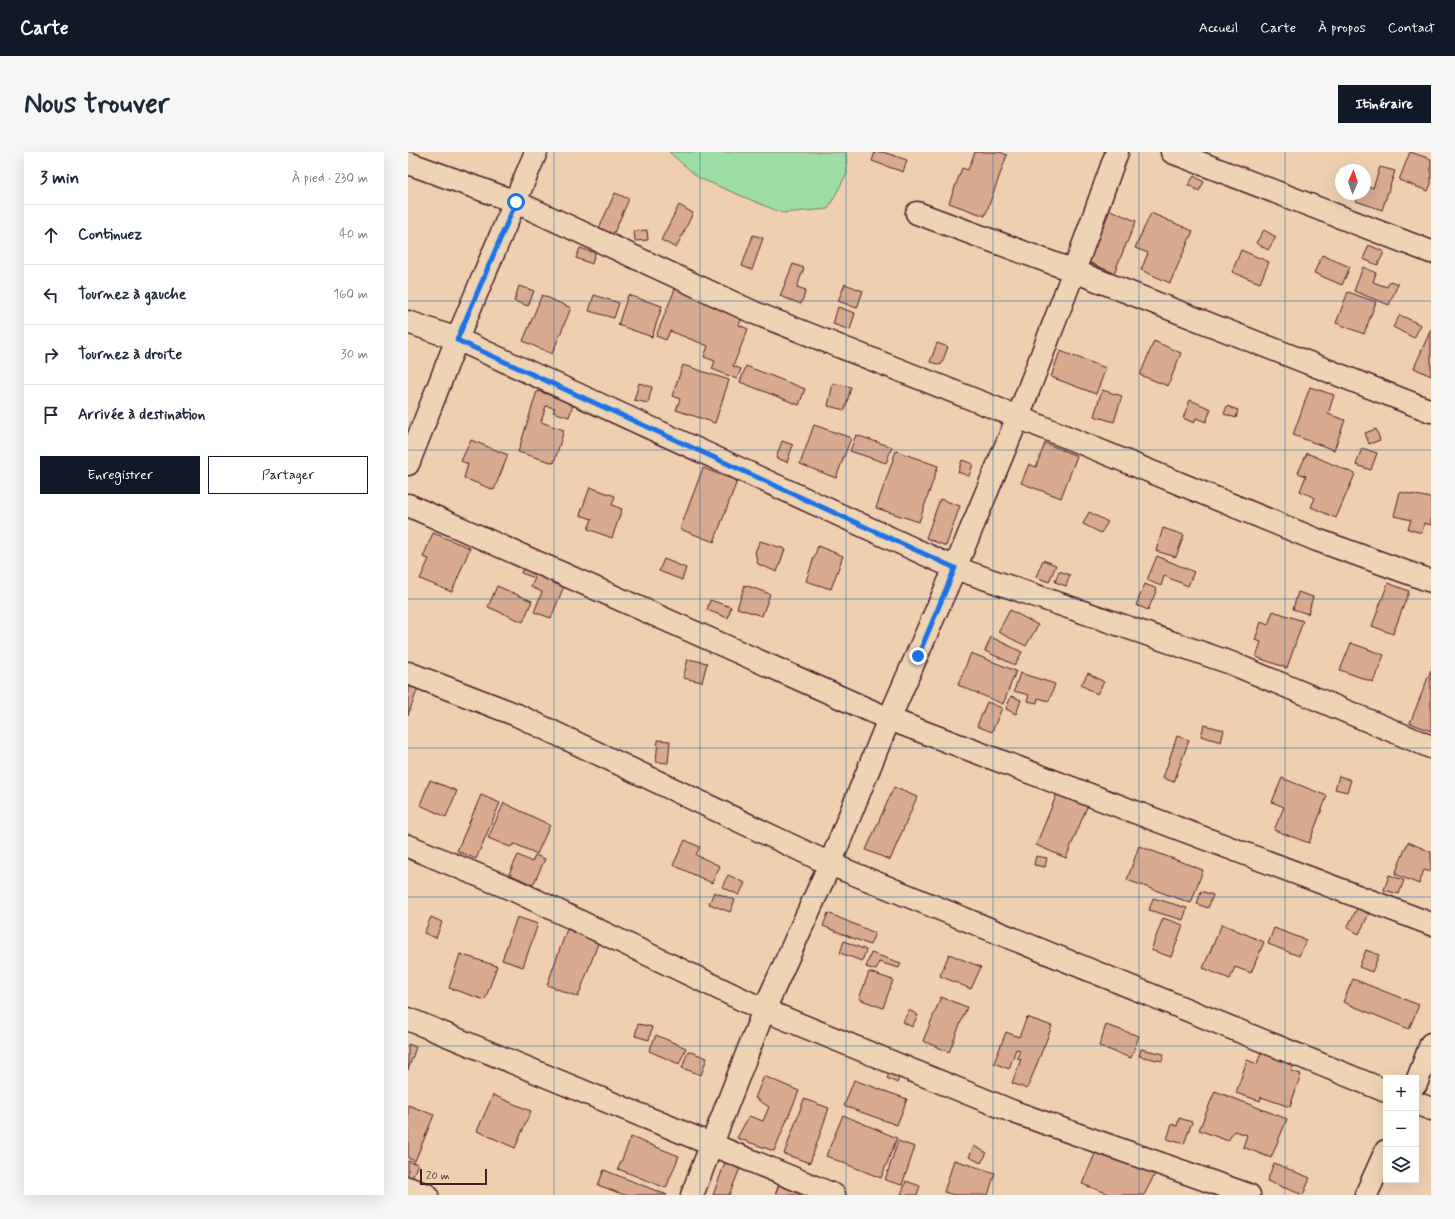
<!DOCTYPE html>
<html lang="fr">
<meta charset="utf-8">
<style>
:root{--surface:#fff;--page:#f6f6f7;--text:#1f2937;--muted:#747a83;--line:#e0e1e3;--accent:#111827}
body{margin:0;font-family:Mynerve,sans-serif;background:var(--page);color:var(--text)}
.controls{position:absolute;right:12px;bottom:12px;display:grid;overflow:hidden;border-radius:0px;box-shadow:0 4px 16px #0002}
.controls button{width:36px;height:36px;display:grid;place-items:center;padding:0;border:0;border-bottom:1px solid var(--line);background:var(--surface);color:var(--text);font:20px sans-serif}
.compass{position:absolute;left:927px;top:12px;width:36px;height:36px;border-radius:50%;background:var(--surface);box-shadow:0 4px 16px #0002;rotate:2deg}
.scale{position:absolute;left:12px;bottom:10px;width:67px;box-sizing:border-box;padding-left:4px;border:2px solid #4a1f2b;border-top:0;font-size:11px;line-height:14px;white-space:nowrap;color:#4a1f2b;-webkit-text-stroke:3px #edd4b5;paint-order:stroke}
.stop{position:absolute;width:12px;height:12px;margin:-9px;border:3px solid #1a73e8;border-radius:50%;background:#fff}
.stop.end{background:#1a73e8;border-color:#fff;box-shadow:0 1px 4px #0008}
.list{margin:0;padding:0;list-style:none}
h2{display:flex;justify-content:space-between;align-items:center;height:52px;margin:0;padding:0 16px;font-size:17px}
h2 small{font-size:13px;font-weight:400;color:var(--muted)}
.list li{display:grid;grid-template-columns:26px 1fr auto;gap:12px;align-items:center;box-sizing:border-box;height:60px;padding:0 16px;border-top:1px solid var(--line)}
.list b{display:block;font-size:15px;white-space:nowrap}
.list em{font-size:13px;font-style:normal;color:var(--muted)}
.actions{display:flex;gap:8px;padding:12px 16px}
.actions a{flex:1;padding:9px 0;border:1px solid var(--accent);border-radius:0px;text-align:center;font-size:14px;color:var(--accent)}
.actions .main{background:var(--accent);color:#fff}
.icon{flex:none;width:22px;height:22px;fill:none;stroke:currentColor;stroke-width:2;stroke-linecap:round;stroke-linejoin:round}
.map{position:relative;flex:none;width:1023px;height:1043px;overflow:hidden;border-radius:0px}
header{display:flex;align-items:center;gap:24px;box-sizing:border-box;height:56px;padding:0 20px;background:var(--accent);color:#fff}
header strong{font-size:19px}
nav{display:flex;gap:22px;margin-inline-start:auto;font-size:14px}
.intro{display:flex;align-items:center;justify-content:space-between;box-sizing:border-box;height:96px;padding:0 24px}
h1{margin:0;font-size:28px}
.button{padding:10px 18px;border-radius:0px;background:var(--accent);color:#fff;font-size:14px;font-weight:700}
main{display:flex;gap:24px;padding:0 24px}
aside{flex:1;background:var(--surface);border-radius:0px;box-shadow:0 4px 16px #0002}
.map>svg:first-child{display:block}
.green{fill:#9edda5;stroke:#747e68}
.building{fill:#d9a990;stroke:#4a1f2b}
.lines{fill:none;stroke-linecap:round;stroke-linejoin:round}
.minor-casing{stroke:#4a1f2b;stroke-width:25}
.minor{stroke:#edd4b5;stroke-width:22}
.route{stroke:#1a73e8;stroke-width:5}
.grid{fill:none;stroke:#1f6fb2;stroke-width:1;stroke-opacity:0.55}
</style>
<header>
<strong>Carte</strong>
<nav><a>Accueil</a><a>Carte</a><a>À propos</a><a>Contact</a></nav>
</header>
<div class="intro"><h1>Nous trouver</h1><a class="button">Itinéraire</a></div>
<main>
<aside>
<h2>3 min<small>À pied · 230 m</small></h2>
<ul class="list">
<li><svg class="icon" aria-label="ahead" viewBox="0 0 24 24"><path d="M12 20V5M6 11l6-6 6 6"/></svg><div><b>Continuez</b></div><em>40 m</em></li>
<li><svg class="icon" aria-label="left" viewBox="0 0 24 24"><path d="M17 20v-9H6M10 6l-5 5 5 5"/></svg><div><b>Tournez à gauche</b></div><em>160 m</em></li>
<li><svg class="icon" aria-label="right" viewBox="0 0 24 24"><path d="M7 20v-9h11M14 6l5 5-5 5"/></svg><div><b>Tournez à droite</b></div><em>30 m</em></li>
<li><svg class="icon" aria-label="arrive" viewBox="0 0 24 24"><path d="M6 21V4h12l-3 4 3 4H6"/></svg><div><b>Arrivée à destination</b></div></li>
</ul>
<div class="actions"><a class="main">Enregistrer</a><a>Partager</a></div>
</aside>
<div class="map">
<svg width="1023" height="1043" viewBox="0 0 1023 1043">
<rect width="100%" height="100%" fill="#eed0b1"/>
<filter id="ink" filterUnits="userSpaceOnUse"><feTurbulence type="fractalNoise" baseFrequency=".025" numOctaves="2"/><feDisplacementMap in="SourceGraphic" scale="8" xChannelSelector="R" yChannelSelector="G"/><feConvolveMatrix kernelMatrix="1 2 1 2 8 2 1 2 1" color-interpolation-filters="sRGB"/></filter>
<g filter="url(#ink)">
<path class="green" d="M 261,0 L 438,0 L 439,21 L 420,57 L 374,61 L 291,26 Z"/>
<g class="building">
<path d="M 467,0 L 475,0 L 499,8 L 495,20 L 464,9 Z"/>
<path d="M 567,0 L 592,0 L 599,3 L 577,64 L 541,51 L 554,16 L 560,18 Z"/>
<path d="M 1002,0 L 1023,7 L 1023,32 L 1020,39 L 991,28 Z"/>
<path d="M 972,15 L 987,19 L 974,58 L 948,49 L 950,42 L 957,42 L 957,34 L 965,36 Z"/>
<path d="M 786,24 L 796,30 L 791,39 L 780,33 Z"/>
<path d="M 207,41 L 221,47 L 205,83 L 191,76 Z"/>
<path d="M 271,53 L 285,61 L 268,96 L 253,88 Z"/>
<path d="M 702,58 L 728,69 L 706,121 L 680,110 Z"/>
<path d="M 743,61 L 785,79 L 762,131 L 733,118 L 740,101 L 727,96 Z"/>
<path d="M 239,78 L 240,88 L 227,89 L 226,79 Z"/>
<path d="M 856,78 L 868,85 L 860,98 L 848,91 Z"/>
<path d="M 345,83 L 355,86 L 344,118 L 334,114 Z"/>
<path d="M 961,93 L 976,100 L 970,113 L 955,107 Z"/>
<path d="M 172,96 L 187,101 L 184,112 L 168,106 Z"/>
<path d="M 833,98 L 861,110 L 852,131 L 824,120 Z"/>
<path d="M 914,103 L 942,115 L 934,133 L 906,121 Z"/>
<path d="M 385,112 L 396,116 L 389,135 L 398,138 L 393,152 L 372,144 Z"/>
<path d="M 955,115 L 968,121 L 965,130 L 979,135 L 982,129 L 990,132 L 981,153 L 946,139 Z"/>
<path d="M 273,122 L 335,162 L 331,173 L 340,177 L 325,214 L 333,217 L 329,227 L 304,217 L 307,209 L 296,205 L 300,194 L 262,179 L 258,188 L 248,184 Z"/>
<path d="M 437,132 L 455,139 L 449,156 L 430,149 Z"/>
<path d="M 111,134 L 126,139 L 120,154 L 106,149 Z"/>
<path d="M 940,140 L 968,150 L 956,182 L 928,171 Z"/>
<path d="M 134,143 L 163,156 L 144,202 L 115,189 Z"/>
<path d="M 186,143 L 211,151 L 206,166 L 181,159 Z"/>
<path d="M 220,143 L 254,154 L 244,185 L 210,173 Z"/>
<path d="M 430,155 L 447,161 L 442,178 L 425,172 Z"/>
<path d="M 992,163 L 1013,173 L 1006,186 L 985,175 Z"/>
<path d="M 1023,177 L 1023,224 L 1006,216 Z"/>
<path d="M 746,189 L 773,201 L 760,234 L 732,223 Z"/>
<path d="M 529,191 L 540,195 L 533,213 L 522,210 Z"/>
<path d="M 652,199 L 698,216 L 688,242 L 643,225 Z"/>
<path d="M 275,213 L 321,228 L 307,271 L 268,258 L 272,247 L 264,244 Z"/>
<path d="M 338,214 L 397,237 L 391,253 L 332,230 Z"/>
<path d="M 231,231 L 244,235 L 240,251 L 226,248 Z"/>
<path d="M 425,231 L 443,235 L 437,258 L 420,254 Z"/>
<path d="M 902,235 L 926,243 L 920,262 L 937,268 L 926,298 L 885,283 Z"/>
<path d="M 694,238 L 714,244 L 706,270 L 686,264 Z"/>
<path d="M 129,239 L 166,250 L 161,265 L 145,260 L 147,256 L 138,254 L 133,270 L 156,278 L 146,311 L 110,300 Z"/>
<path d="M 782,248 L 803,257 L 798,270 L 788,266 L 786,271 L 775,266 Z"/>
<path d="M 819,254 L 830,258 L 828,266 L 816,262 Z"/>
<path d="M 406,273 L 443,286 L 428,326 L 392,312 Z"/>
<path d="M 968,277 L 972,288 L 961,292 L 957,281 Z"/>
<path d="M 448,283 L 484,295 L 478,311 L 442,299 Z"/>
<path d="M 63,288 L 100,303 L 86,338 L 56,326 L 60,312 L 53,309 Z"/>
<path d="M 374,289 L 385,293 L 379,310 L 368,306 Z"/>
<path d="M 637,291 L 669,304 L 653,346 L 613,331 L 621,312 L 628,315 Z"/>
<path d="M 954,296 L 969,301 L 963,318 L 948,313 Z"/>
<path d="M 488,299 L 530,314 L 511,370 L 468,356 Z"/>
<path d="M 899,301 L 947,322 L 928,366 L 903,355 L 907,346 L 892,339 L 898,324 L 890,321 Z"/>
<path d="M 554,308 L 565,312 L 561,324 L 550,320 Z"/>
<path d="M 295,316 L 329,329 L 306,390 L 272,377 Z"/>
<path d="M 182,335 L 207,344 L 204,353 L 214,357 L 204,386 L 180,377 L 184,367 L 172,363 Z"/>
<path d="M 992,340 L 1023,346 L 1023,373 L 1016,371 L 1014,381 L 1000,377 L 1003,368 L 986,364 Z"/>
<path d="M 532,347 L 552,354 L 538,394 L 518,386 Z"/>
<path d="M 681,360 L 700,370 L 693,381 L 675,372 Z"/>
<path d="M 755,376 L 776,383 L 768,405 L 748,399 Z"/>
<path d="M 25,381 L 62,396 L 44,440 L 12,427 L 21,407 L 15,405 Z"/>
<path d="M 352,389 L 377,397 L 369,420 L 350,412 L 347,400 Z"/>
<path d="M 410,394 L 435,404 L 423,437 L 398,429 Z"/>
<path d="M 749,404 L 786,420 L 780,434 L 756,424 L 753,434 L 739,428 Z"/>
<path d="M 256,407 L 278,416 L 274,428 L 251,419 Z"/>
<path d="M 118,408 L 160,424 L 143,466 L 126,460 L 134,440 L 123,435 L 127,426 L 113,421 Z"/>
<path d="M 635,408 L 648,413 L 641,430 L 628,425 Z"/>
<path d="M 651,419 L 662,423 L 658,434 L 647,430 Z"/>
<path d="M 980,431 L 1001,439 L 985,482 L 964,474 Z"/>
<path d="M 737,432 L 749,437 L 740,458 L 728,453 Z"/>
<path d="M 337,433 L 362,442 L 354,464 L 329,456 Z"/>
<path d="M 89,434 L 124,449 L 115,470 L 80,455 Z"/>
<path d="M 890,440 L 905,445 L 900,462 L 885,457 Z"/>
<path d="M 302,448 L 323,455 L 320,466 L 299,458 Z"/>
<path d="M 602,458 L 630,473 L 618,494 L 590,480 Z"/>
<path d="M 865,459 L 895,469 L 879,516 L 848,505 L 853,490 L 847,488 L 853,470 L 860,473 Z"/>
<path d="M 583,485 L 614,500 L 607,513 L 577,499 Z"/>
<path d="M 943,491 L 976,503 L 965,530 L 932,518 Z"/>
<path d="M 563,501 L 608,519 L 595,552 L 550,533 Z"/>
<path d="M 280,507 L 299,511 L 294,530 L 275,526 Z"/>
<path d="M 1023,518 L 1023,579 L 1002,571 Z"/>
<path d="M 612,521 L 647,532 L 641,549 L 630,546 L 629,551 L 619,549 L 621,543 L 606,539 Z"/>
<path d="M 680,521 L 696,530 L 689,542 L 673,533 Z"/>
<path d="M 0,529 L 11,533 L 0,563 Z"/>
<path d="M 603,544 L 613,548 L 608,562 L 598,557 Z"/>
<path d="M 579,550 L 594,556 L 584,580 L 569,574 Z"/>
<path d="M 796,573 L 816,578 L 813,590 L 793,584 Z"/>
<path d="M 769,584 L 781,588 L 766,630 L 755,626 Z"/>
<path d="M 250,588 L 262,589 L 260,611 L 248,610 Z"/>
<path d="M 931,624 L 943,628 L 939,640 L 927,637 Z"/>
<path d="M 874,626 L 919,644 L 901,691 L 866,678 L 876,655 L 864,650 Z"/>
<path d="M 22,628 L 49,639 L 38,665 L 12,653 Z"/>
<path d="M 486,635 L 509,645 L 482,708 L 458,698 Z"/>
<path d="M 651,637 L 681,650 L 658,706 L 628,693 Z"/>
<path d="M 73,643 L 92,651 L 68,707 L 49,699 Z"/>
<path d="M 96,651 L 142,673 L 129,702 L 107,692 L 102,695 L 80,686 Z"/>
<path d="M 277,688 L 292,695 L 288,703 L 312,714 L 304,731 L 265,713 Z"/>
<path d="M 1000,690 L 1023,700 L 1023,720 L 1016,718 L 1011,732 L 987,722 Z"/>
<path d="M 731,694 L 795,718 L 783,751 L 719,728 Z"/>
<path d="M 110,703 L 124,710 L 127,703 L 137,707 L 125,733 L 101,722 Z"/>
<path d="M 628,704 L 639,706 L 637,715 L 626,713 Z"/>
<path d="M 320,723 L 337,731 L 331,743 L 314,735 Z"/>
<path d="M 981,723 L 996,728 L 991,742 L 976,738 Z"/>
<path d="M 793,739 L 805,743 L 800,756 L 789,752 Z"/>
<path d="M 306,740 L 327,748 L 322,760 L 301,752 Z"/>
<path d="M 745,746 L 779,756 L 775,768 L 741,758 Z"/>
<path d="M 949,756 L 961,762 L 951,782 L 939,776 Z"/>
<path d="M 420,761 L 467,781 L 462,793 L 415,774 Z"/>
<path d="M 23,765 L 34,770 L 28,786 L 16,781 Z"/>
<path d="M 109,765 L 130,772 L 115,815 L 94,808 Z"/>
<path d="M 755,766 L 775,773 L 763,805 L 743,798 Z"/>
<path d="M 814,772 L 856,790 L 843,821 L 827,815 L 822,827 L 795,816 Z"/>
<path d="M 866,776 L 898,788 L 891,804 L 860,792 Z"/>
<path d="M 159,777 L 191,789 L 170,845 L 139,833 Z"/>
<path d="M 436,789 L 458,798 L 454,809 L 432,801 Z"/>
<path d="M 958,798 L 971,803 L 964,820 L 951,815 Z"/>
<path d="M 463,801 L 493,811 L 491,816 L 471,810 L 468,818 L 458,815 Z"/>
<path d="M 52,802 L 89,814 L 77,848 L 41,836 Z"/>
<path d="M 541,802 L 573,815 L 563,837 L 532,824 Z"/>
<path d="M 461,820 L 485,828 L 475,856 L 451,847 Z"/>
<path d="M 945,827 L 1011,853 L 1001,877 L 935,850 Z"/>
<path d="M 533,845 L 559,855 L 541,900 L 515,889 Z"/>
<path d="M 501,858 L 510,863 L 504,875 L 495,870 Z"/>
<path d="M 619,865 L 644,874 L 619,937 L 604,931 L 613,907 L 609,906 L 612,898 L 608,897 L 601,917 L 586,911 L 598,880 L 611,885 Z"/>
<path d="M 230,872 L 244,875 L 241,888 L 227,884 Z"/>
<path d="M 698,873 L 731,884 L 723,906 L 691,894 Z"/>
<path d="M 248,883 L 278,896 L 271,912 L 241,899 Z"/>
<path d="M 0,892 L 8,895 L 0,918 Z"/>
<path d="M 733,897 L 756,902 L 754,909 L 731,904 Z"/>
<path d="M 280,899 L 299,906 L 293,923 L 274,916 Z"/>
<path d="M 853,900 L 886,911 L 883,919 L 893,922 L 882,955 L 853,945 L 852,949 L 828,941 L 839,908 L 849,912 Z"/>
<path d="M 485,914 L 494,918 L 489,931 L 479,926 Z"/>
<path d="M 356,924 L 391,939 L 366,999 L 329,986 L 341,964 L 355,969 L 361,955 L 347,946 Z"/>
<path d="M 446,928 L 499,947 L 489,973 L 436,954 Z"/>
<path d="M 807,939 L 879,967 L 863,1006 L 835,995 L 839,983 L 826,979 L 820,989 L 791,978 Z"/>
<path d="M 85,943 L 123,959 L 107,996 L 69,979 Z"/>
<path d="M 396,947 L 421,956 L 402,1011 L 376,1002 Z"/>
<path d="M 0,953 L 26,963 L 7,1009 L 0,1006 Z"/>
<path d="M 435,963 L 489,986 L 473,1026 L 418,1004 Z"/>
<path d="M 771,966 L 784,970 L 776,992 L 759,987 L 764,972 L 769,974 Z"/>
<path d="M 223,985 L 271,1004 L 258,1036 L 210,1017 Z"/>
<path d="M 490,989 L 507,995 L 494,1033 L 477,1028 Z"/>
<path d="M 566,994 L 579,1001 L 573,1011 L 561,1005 Z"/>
<path d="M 690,995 L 748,1020 L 736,1043 L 704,1043 L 674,1032 Z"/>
<path d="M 318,1008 L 333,1014 L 321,1043 L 305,1043 Z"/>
<path d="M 546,1008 L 587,1021 L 580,1043 L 546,1043 L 536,1040 Z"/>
<path d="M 0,1009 L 10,1012 L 4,1026 L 0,1024 Z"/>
<path d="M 866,1011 L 902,1026 L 895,1043 L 859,1029 Z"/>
<path d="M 196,1018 L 259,1043 L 216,1043 L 190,1033 Z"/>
<path d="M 498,1029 L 512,1034 L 509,1043 L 493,1043 Z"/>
<path d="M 371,1032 L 395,1040 L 394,1043 L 367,1043 Z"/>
</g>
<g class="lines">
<g class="minor-casing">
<g id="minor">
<path d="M 764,0 L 1023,100"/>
<path d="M 0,11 L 108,50 L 347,161 L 610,265 L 909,388 L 1023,429"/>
<path d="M 509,61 L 666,119 L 1023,259"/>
<path d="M 0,170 L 49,187 L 547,416 L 823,511 L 1023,595"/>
<path d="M 0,312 L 49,187 L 128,0"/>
<path d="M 0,353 L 481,567 L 1023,772"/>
<path d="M 0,521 L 109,563 L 422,712 L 978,939"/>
<path d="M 0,694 L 106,738 L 356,858 L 606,960 L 841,1043"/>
<path d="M 0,867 L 426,1043"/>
<path d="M 1008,932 L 1023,892"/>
<path d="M 1008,951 L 1023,957"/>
<path d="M 0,1036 L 19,1043"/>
<path d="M 284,1043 L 356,858 L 422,712 L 481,567 L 547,416 L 610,265 L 666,119 L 709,0"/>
<path d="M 958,1043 L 978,999"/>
</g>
</g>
<use href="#minor" class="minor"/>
</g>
</g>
<g class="lines" filter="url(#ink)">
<path class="route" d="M 108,50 L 49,188 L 547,416 L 510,504"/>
</g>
<path class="grid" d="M 146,0 L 146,1043M 292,0 L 292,1043M 438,0 L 438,1043M 585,0 L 585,1043M 731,0 L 731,1043M 877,0 L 877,1043M 0,149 L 1023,149M 0,298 L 1023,298M 0,447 L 1023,447M 0,596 L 1023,596M 0,745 L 1023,745M 0,894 L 1023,894"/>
</svg>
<div class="controls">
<button>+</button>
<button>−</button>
<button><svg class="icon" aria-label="layers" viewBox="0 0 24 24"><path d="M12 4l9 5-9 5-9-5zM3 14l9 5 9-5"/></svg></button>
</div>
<svg class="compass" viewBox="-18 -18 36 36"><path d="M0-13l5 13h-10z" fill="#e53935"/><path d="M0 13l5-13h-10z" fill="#747a83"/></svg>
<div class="scale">20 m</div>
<div class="stop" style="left:108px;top:50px"></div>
<div class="stop end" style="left:510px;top:504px"></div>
</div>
</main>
